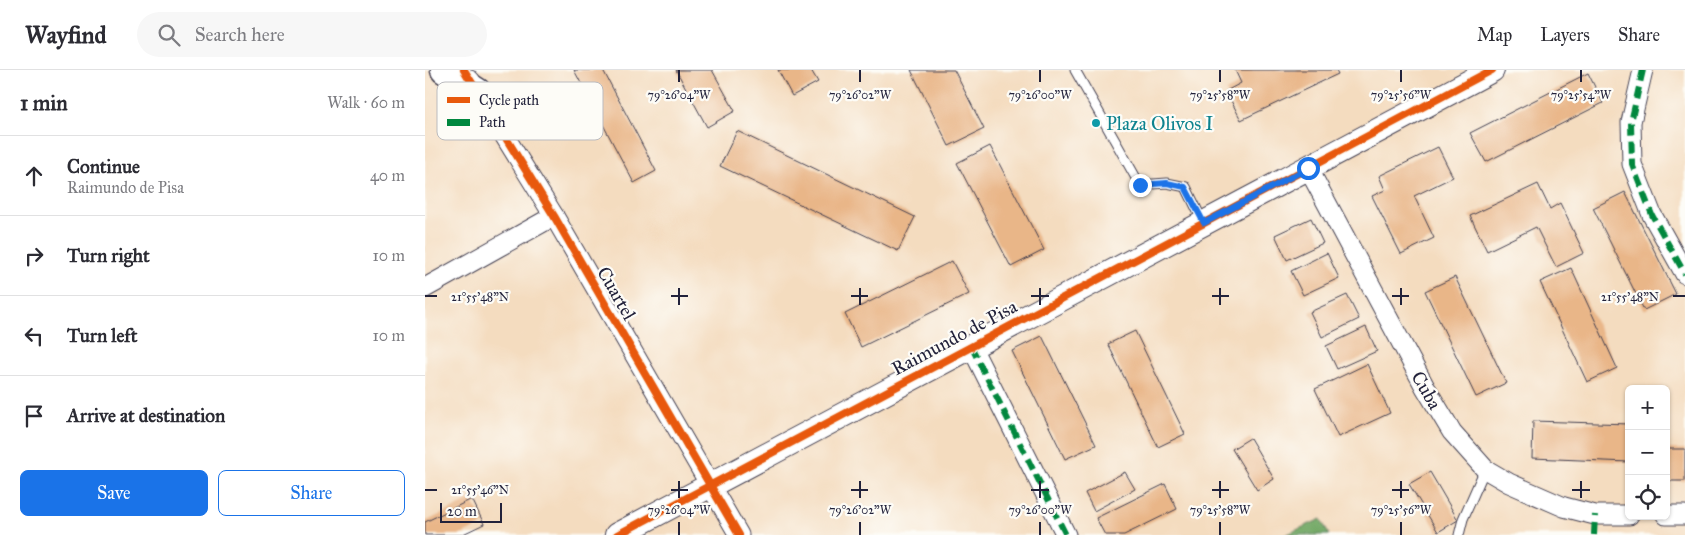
<!DOCTYPE html>
<meta charset="utf-8">
<style>
:root{--surface:#fff;--page:#f7f7f7;--text:#2b2b33;--muted:#7c7c81;--line:#e1e1e2;--accent:#1a73e8}
body{margin:0;font-family:"IM FELL Great Primer",serif;background:var(--page);color:var(--text)}
.controls{position:absolute;right:15px;bottom:15px;display:grid;overflow:hidden;border-radius:8px;box-shadow:0 1px 4px #0004}
.controls button{width:45px;height:45px;display:grid;place-items:center;padding:0;border:0;border-bottom:1px solid var(--line);background:var(--surface);color:var(--text);font:25px sans-serif}
.scale{position:absolute;left:15px;bottom:12px;width:62px;box-sizing:border-box;padding-left:5px;border:2px solid #22223b;border-top:0;font-size:14px;line-height:18px;white-space:nowrap;color:#22223b;-webkit-text-stroke:4px #fdfcf7;paint-order:stroke}
.stop{position:absolute;width:15px;height:15px;margin:-11px;border:4px solid #1a73e8;border-radius:50%;background:#fff}
.stop.end{background:#1a73e8;border-color:#fff;box-shadow:0 1px 5px #0008}
.list{margin:0;padding:0;list-style:none}
h2{display:flex;justify-content:space-between;align-items:center;height:65px;margin:0;padding:0 20px;font-size:21px}
h2 small{font-size:16px;font-weight:400;color:var(--muted)}
.list li{display:grid;grid-template-columns:32px 1fr auto;gap:15px;align-items:center;box-sizing:border-box;height:80px;padding:0 20px;border-top:1px solid var(--line)}
.list b{display:block;font-size:19px;white-space:nowrap}
.list p{margin:0;font-size:16px;white-space:nowrap;color:var(--muted)}
.list em{font-size:16px;font-style:normal;color:var(--muted)}
.actions{display:flex;gap:10px;padding:15px 20px}
.actions a{flex:1;padding:11px 0;border:1px solid var(--accent);border-radius:8px;text-align:center;font-size:18px;color:var(--accent)}
.actions .main{background:var(--accent);color:#fff}
.icon{flex:none;width:28px;height:28px;fill:none;stroke:currentColor;stroke-width:2;stroke-linecap:round;stroke-linejoin:round}
.map{position:relative;flex:none;width:1260px;height:465px;overflow:hidden}
header{display:flex;align-items:center;gap:30px;box-sizing:border-box;height:70px;padding:0 25px;background:var(--surface);border-bottom:1px solid var(--line)}
header strong{font-size:24px}
nav{display:flex;gap:28px;margin-inline-start:auto;font-size:18px}
.search{width:350px;height:45px;background:var(--page);display:flex;align-items:center;gap:12px;box-sizing:border-box;padding:0 18px;border-radius:28px;color:var(--muted);font-size:19px}
main{display:flex}
aside{flex:1;background:var(--surface)}
.map>svg:first-child{display:block}
.forest{fill:#73a966;stroke:#4a6650}
.building{fill:#e9b688}
.lines{fill:none;stroke-linecap:round;stroke-linejoin:round}
.service-casing{stroke:#423e4f;stroke-width:11}
.minor-casing{stroke:#423e4f;stroke-width:21}
.tertiary-casing{stroke:#423e4f;stroke-width:26}
.secondary-casing{stroke:#423e4f;stroke-width:29}
.service{stroke:#fff;stroke-width:9}
.minor{stroke:#fff;stroke-width:19}
.tertiary{stroke:#fff;stroke-width:24}
.secondary{stroke:#fff;stroke-width:26}
.quiet{stroke:#00873e;stroke-width:6;stroke-dasharray:12 6;stroke-linecap:butt}
.cycleway-casing{stroke:#fdfcf7;stroke-width:11}
.cycleway{stroke:#e8590c;stroke-width:8}
.route{stroke:#1a73e8;stroke-width:6}
.ticks{fill:none;stroke:#22223b;stroke-width:2}
.culture-dot{fill:#0f9aa8;stroke:#fdfcf7;stroke-width:2}
.labels{text-anchor:middle;stroke-width:4.5;stroke-linejoin:round;paint-order:stroke}
.culture-label{font-size:19px;fill:#0d838f;stroke:#fdfcf7;text-anchor:start}
.street-label{font-size:19px;fill:#22223b;stroke:#fdfcf7}
.key{fill:#fdfcf7;stroke:#bbbbbf;stroke-width:1}
.key-label{font-size:14px;fill:#22223b}
.ticks-label{font-size:12px;text-anchor:middle;fill:#22223b;stroke:#fdfcf7;stroke-width:4.5;stroke-linejoin:round;paint-order:stroke}
</style>
<header>
<strong>Wayfind</strong>
<div class="search"><svg class="icon" aria-label="search" viewBox="0 0 24 24"><circle cx="10" cy="10" r="6"/><path d="M15 15l6 6"/></svg>Search here</div>
<nav><a>Map</a><a>Layers</a><a>Share</a></nav>
</header>
<main>
<aside>
<h2>1 min<small>Walk · 60 m</small></h2>
<ul class="list">
<li><svg class="icon" aria-label="ahead" viewBox="0 0 24 24"><path d="M12 20V5M6 11l6-6 6 6"/></svg><div><b>Continue</b><p>Raimundo de Pisa</p></div><em>40 m</em></li>
<li><svg class="icon" aria-label="right" viewBox="0 0 24 24"><path d="M7 20v-9h11M14 6l5 5-5 5"/></svg><div><b>Turn right</b></div><em>10 m</em></li>
<li><svg class="icon" aria-label="left" viewBox="0 0 24 24"><path d="M17 20v-9H6M10 6l-5 5 5 5"/></svg><div><b>Turn left</b></div><em>10 m</em></li>
<li><svg class="icon" aria-label="arrive" viewBox="0 0 24 24"><path d="M6 21V4h12l-3 4 3 4H6"/></svg><div><b>Arrive at destination</b></div></li>
</ul>
<div class="actions"><a class="main">Save</a><a>Share</a></div>
</aside>
<div class="map">
<svg width="1260" height="465" viewBox="0 0 1260 465">
<rect width="100%" height="100%" fill="#fdfcf7"/>
<filter id="ink" filterUnits="userSpaceOnUse"><feTurbulence type="fractalNoise" baseFrequency=".02" numOctaves="2"/><feDisplacementMap in="SourceGraphic" scale="10" xChannelSelector="R" yChannelSelector="G"/><feConvolveMatrix kernelMatrix="1 2 1 2 8 2 1 2 1" color-interpolation-filters="sRGB"/></filter>
<filter id="wash" filterUnits="userSpaceOnUse"><feTurbulence type="fractalNoise" baseFrequency=".0096" numOctaves="4" result="noise"/><feDisplacementMap in="SourceGraphic" scale="20" xChannelSelector="R" yChannelSelector="G"/><feGaussianBlur stdDeviation="1.12" result="paint"/><feColorMatrix in="noise" values="0 0 0 0 0 0 0 0 0 0 0 0 0 0 0 0 0 1.4 0 .05"/><feComposite in="paint" operator="in"/></filter>
<g filter="url(#wash)">
<rect width="100%" height="100%" fill="#f4dcbf"/>
<path class="forest" d="M 896,449 L 904,465 L 860,465 Z"/>
<g id="blocks">
<g class="building">
<path d="M 149,0 L 178,0 L 231,101 L 209,113 Z"/>
<path d="M 251,0 L 287,0 L 310,41 L 282,57 Z"/>
<path d="M 353,0 L 386,0 L 393,12 L 367,26 Z"/>
<path d="M 486,0 L 529,0 L 559,59 L 524,76 Z"/>
<path d="M 810,0 L 911,0 L 913,4 L 816,50 L 801,21 L 816,13 Z"/>
<path d="M 1163,3 L 1178,33 L 1061,92 L 1045,63 Z"/>
<path d="M 312,61 L 490,147 L 473,181 L 295,96 Z"/>
<path d="M 565,76 L 619,180 L 586,197 L 532,93 Z"/>
<path d="M 1013,77 L 1028,107 L 989,126 L 1009,168 L 976,184 L 947,126 L 960,120 L 954,106 Z"/>
<path d="M 1113,114 L 1125,139 L 1135,133 L 1159,183 L 1131,197 L 1111,157 L 1062,181 L 1045,146 Z"/>
<path d="M 1200,122 L 1251,224 L 1219,240 L 1168,138 Z"/>
<path d="M 886,148 L 898,173 L 862,190 L 850,165 Z"/>
<path d="M 902,183 L 914,208 L 878,225 L 866,201 Z"/>
<path d="M 527,191 L 544,224 L 436,277 L 420,244 Z"/>
<path d="M 1146,198 L 1192,298 L 1162,312 L 1115,212 Z"/>
<path d="M 1030,207 L 1081,313 L 1051,327 L 1000,221 Z"/>
<path d="M 922,225 L 934,249 L 897,267 L 885,242 Z"/>
<path d="M 941,257 L 952,281 L 912,299 L 901,276 Z"/>
<path d="M 710,261 L 760,364 L 733,377 L 683,274 Z"/>
<path d="M 617,266 L 671,375 L 640,389 L 587,281 Z"/>
<path d="M 942,294 L 965,343 L 913,367 L 890,319 Z"/>
<path d="M 1108,351 L 1204,354 L 1204,392 L 1107,388 Z"/>
<path d="M 825,368 L 849,409 L 832,420 L 807,379 Z"/>
<rect x="1241" y="379" width="19" height="32"/>
<path d="M 700,402 L 710,419 L 669,441 L 660,423 Z"/>
<path d="M 1005,402 L 1033,450 L 1013,462 L 984,414 Z"/>
<path d="M 740,414 L 752,439 L 699,465 L 680,465 L 671,448 Z"/>
<path d="M 47,429 L 59,454 L 36,465 L 0,465 L 0,452 Z"/>
</g>
</g>
</g>
<g filter="url(#ink)">
<use href="#blocks" fill-opacity="0" stroke="#423e4f" stroke-width="1"/>
<g class="lines">
<g class="service-casing">
<g id="service">
<path d="M 650,0 L 715,115 L 742,113 L 761,117 L 778,152"/>
<path d="M 1034,465 L 1038,449 L 1060,399"/>
</g>
</g>
<g class="minor-casing">
<g id="minor">
<path d="M 1218,0 L 1206,52 L 1207,94 L 1227,145 L 1260,204"/>
<path d="M 45,10 L 129,146 L 314,465"/>
<path d="M 883,98 L 1000,317 L 1027,362 L 1060,399 L 1084,413 L 1139,437 L 1170,445 L 1204,445"/>
<path d="M 0,218 L 129,146"/>
<path d="M 546,276 L 641,465"/>
<path d="M 1241,445 L 1260,445"/>
</g>
</g>
<g class="tertiary-casing">
<path id="tertiary" d="M 192,465 L 1067,0"/>
</g>
<g class="secondary-casing">
<path id="secondary" d="M 19,0 L 52,21"/>
</g>
<use href="#service" class="service"/>
<use href="#minor" class="minor"/>
<use href="#tertiary" class="tertiary"/>
<use href="#secondary" class="secondary"/>
<g class="quiet">
<path d="M 1218,0 L 1206,52 L 1207,94 L 1227,145 L 1260,204"/>
<path d="M 546,276 L 641,465"/>
<path d="M 1169,465 L 1170,445"/>
</g>
<g class="cycleway-casing">
<g id="cycleway">
<path d="M 39,0 L 129,146 L 314,465"/>
<path d="M 192,465 L 1067,0"/>
</g>
</g>
<use href="#cycleway" class="cycleway"/>
</g>
</g>
<g class="lines" filter="url(#ink)">
<path class="route" d="M 715,115 L 742,113 L 760,117 L 779,153 L 883,98"/>
</g>
<path class="ticks" d="M 254,0 L 254,12M 435,0 L 435,12M 615,0 L 615,12M 795,0 L 795,12M 976,0 L 976,12M 1156,0 L 1156,12M 254,218 L 254,235M 435,218 L 435,235M 615,218 L 615,235M 795,218 L 795,235M 976,218 L 976,235M 0,226 L 12,226M 246,226 L 263,226M 426,226 L 443,226M 606,226 L 624,226M 787,226 L 804,226M 967,226 L 984,226M 1248,226 L 1260,226M 254,411 L 254,428M 435,411 L 435,428M 615,411 L 615,428M 795,411 L 795,428M 976,411 L 976,428M 1156,411 L 1156,428M 0,420 L 12,420M 246,420 L 263,420M 426,420 L 443,420M 606,420 L 624,420M 787,420 L 804,420M 967,420 L 984,420M 1147,420 L 1165,420M 254,452 L 254,465M 435,452 L 435,465M 615,452 L 615,465M 795,452 L 795,465M 976,452 L 976,465"/>
<circle class="culture-dot" cx="671" cy="53" r="5"/>
<g class="labels">
<g class="culture-label">
<text x="681" y="60">Plaza Olivos I</text>
</g>
<g class="street-label">
<text transform="translate(192 223) rotate(60)" y="7">Cuartel</text>
<text transform="translate(529 267) rotate(-28)" y="7">Raimundo de Pisa</text>
<text transform="translate(1002 320) rotate(60)" y="7">Cuba</text>
</g>
</g>
<rect x="12" y="12" width="166" height="58" rx="8" class="key"/>
<rect x="22" y="27" width="23" height="6" fill="#e8590c"/>
<rect x="22" y="49" width="23" height="7" fill="#00873e"/>
<g class="key-label">
<text x="54" y="35">Cycle path</text>
<text x="54" y="57">Path</text>
</g>
<g class="ticks-label">
<text x="254" y="29">79°26'04"W</text>
<text x="435" y="29">79°26'02"W</text>
<text x="615" y="29">79°26'00"W</text>
<text x="795" y="29">79°25'58"W</text>
<text x="976" y="29">79°25'56"W</text>
<text x="1156" y="29">79°25'54"W</text>
<text x="55" y="231">21°55'48"N</text>
<text x="1205" y="231">21°55'48"N</text>
<text x="55" y="424">21°55'46"N</text>
<text x="254" y="444">79°26'04"W</text>
<text x="435" y="444">79°26'02"W</text>
<text x="615" y="444">79°26'00"W</text>
<text x="795" y="444">79°25'58"W</text>
<text x="976" y="444">79°25'56"W</text>
</g>
</svg>
<div class="controls">
<button>+</button>
<button>−</button>
<button><svg class="icon" aria-label="locate" viewBox="0 0 24 24"><circle cx="12" cy="12" r="6"/><path d="M12 2v4M12 18v4M2 12h4M18 12h4"/></svg></button>
</div>
<div class="scale">20 m</div>
<div class="stop" style="left:883px;top:98px"></div>
<div class="stop end" style="left:715px;top:115px"></div>
</div>
</main>
